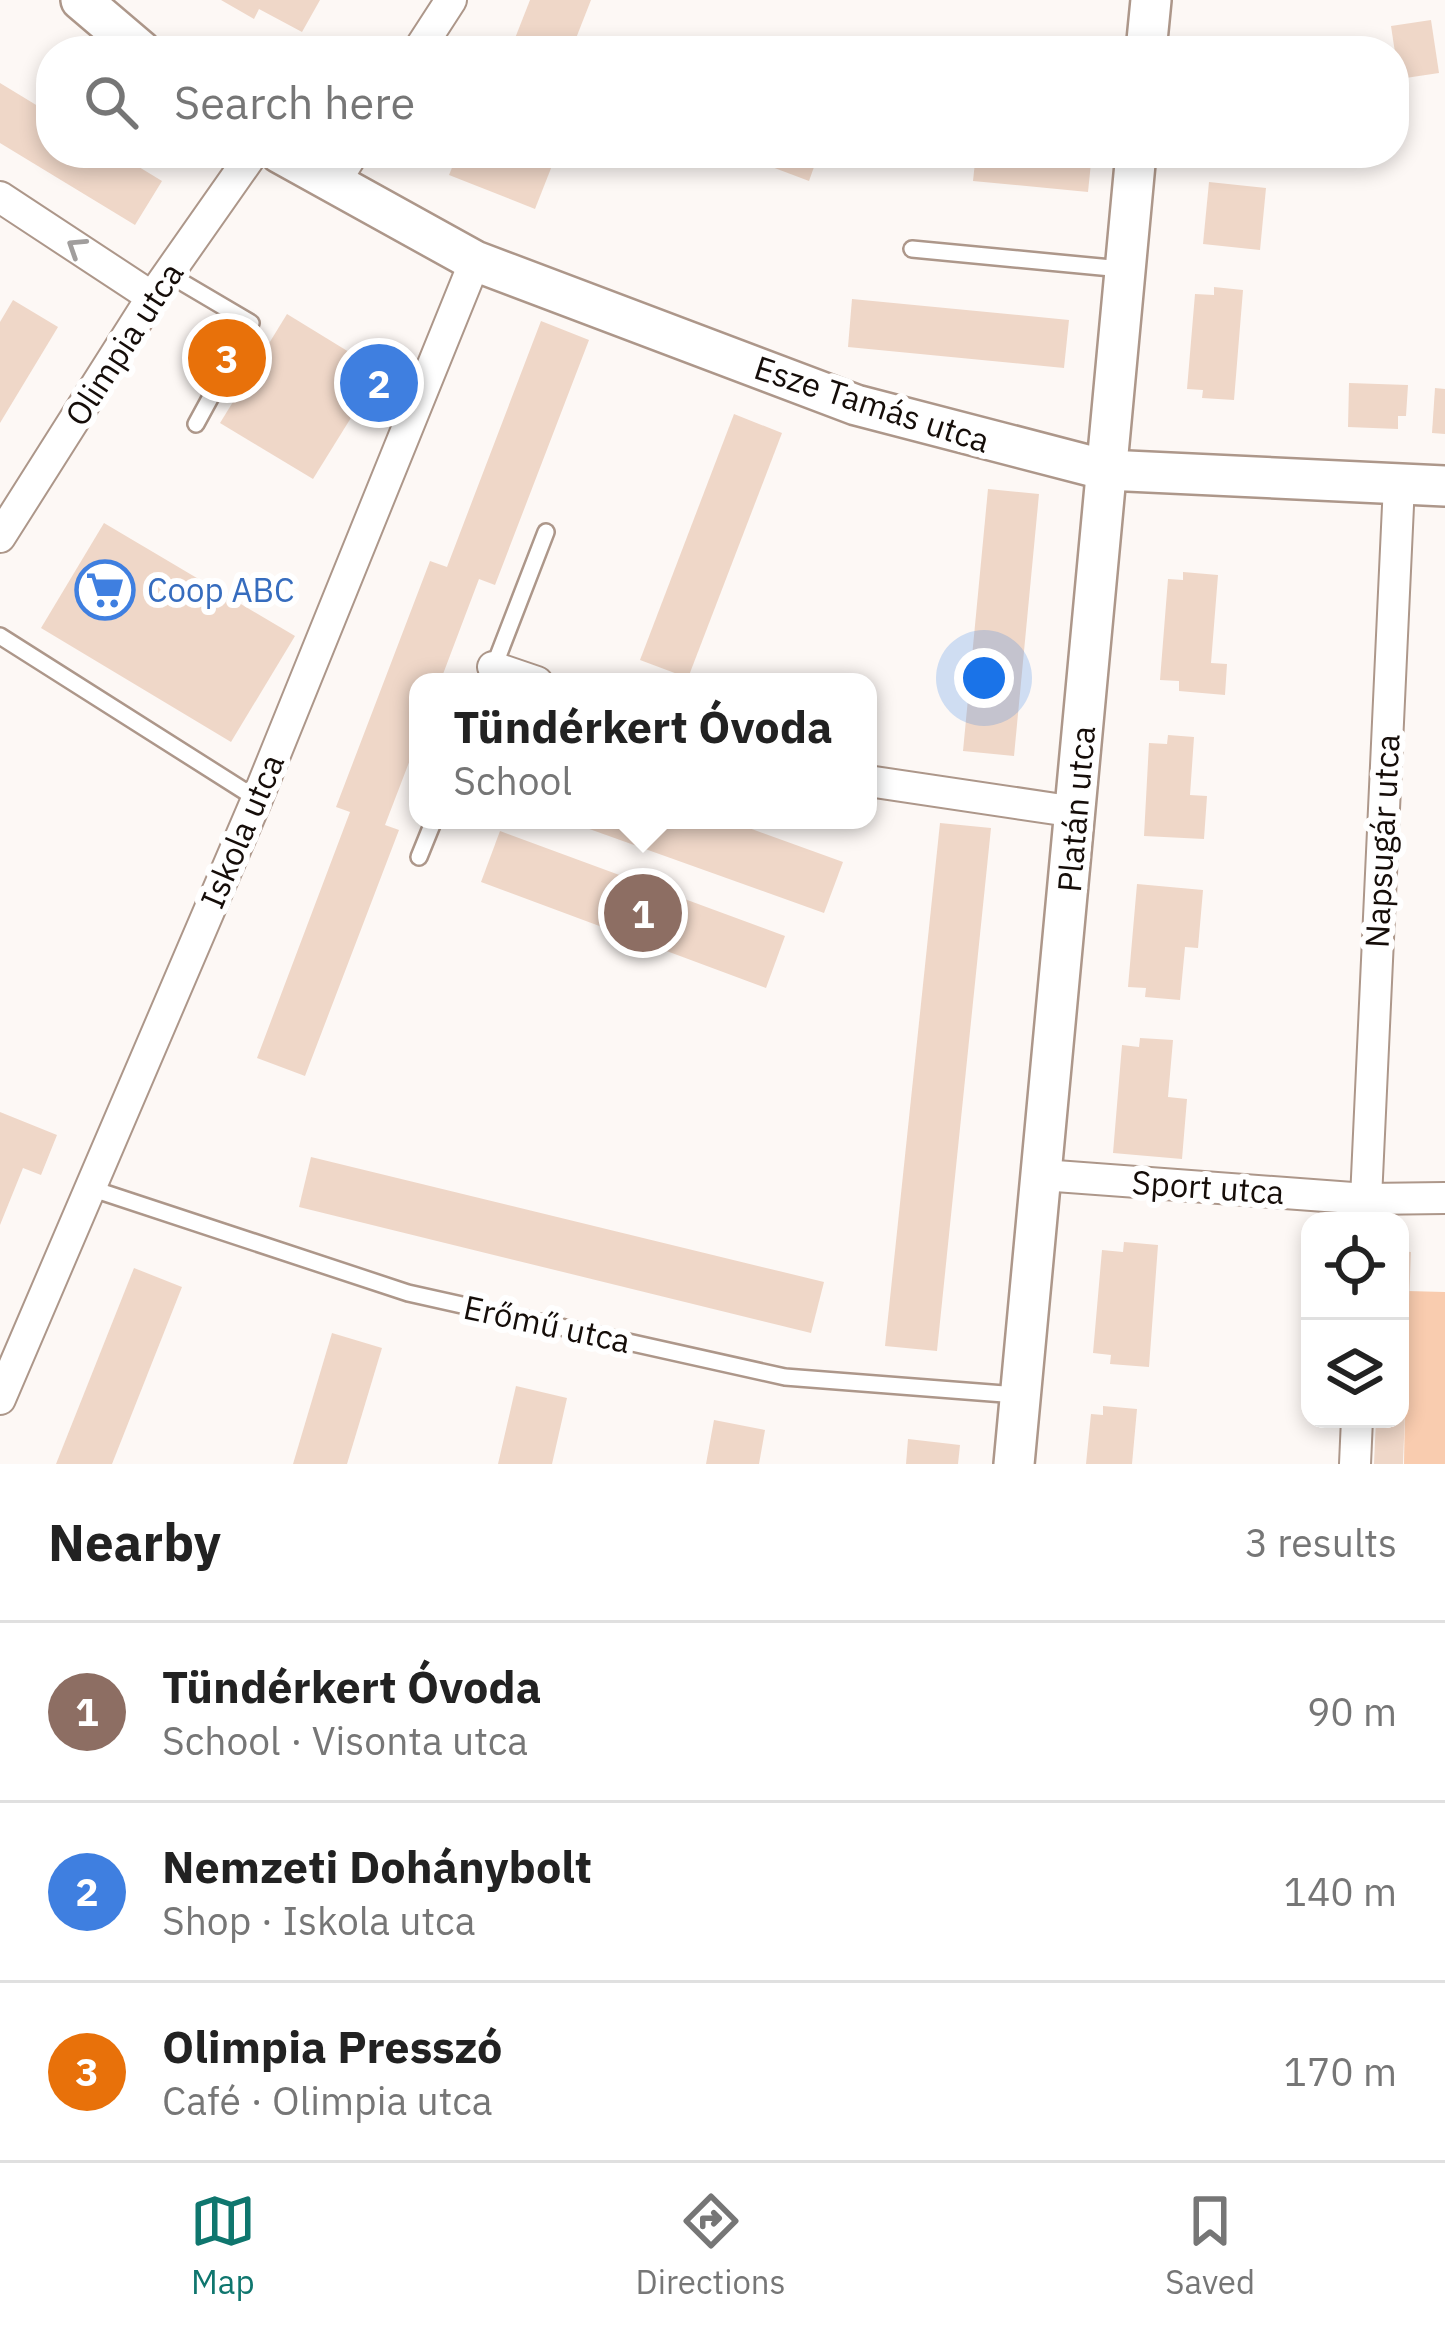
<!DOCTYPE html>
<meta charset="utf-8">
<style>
:root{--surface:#fff;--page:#f2f2f2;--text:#222;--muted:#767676;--line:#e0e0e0;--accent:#0f766e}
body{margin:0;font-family:"IBM Plex Sans",sans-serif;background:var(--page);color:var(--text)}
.controls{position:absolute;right:36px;bottom:36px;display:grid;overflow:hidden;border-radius:24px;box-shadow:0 6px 18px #0003}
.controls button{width:108px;height:108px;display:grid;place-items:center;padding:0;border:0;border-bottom:3px solid var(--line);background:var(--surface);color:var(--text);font:60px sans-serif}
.you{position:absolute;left:984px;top:678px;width:42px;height:42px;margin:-30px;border:9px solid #fff;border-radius:50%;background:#1a73e8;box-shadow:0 0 0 18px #1a73e833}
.badge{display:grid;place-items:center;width:78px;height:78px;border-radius:50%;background:var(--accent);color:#fff;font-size:39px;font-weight:700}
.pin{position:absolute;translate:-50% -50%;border:6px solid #fff;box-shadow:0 3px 12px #0006}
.popup{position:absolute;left:409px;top:673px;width:468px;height:156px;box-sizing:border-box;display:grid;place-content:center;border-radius:24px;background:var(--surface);filter:drop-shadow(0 3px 9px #0005);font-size:39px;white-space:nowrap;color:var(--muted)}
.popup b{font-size:45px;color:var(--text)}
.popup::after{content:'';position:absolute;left:50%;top:100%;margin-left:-24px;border:24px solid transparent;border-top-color:var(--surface)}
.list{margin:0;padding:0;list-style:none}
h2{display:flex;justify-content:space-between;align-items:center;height:156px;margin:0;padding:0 48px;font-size:51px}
h2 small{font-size:39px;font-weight:400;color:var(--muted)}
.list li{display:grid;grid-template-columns:78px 1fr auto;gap:36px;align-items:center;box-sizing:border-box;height:180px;padding:0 48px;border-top:3px solid var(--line)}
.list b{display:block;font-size:45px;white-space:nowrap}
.list p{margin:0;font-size:39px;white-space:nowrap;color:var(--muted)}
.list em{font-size:39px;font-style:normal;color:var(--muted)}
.icon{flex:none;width:66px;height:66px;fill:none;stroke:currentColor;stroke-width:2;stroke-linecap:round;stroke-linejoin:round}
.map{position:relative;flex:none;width:1445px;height:1464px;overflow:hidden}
.search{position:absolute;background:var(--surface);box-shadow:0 6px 18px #0003;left:36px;right:36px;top:36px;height:132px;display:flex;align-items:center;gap:30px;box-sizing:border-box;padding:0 42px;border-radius:48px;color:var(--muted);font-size:45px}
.sheet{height:696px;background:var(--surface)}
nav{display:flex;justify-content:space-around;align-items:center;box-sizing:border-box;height:168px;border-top:3px solid var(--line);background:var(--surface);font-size:33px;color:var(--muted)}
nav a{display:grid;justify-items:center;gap:6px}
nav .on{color:var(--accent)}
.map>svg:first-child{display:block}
.green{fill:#f9ccaf}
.building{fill:#efd7c8}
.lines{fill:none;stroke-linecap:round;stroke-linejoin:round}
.service-casing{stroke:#ad978a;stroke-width:20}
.minor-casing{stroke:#ad978a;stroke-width:34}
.tertiary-casing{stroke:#ad978a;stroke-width:44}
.service{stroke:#fff;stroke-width:15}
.minor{stroke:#fff;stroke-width:30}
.tertiary{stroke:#fff;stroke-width:39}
.oneway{stroke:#a19e9d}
.labels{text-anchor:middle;stroke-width:12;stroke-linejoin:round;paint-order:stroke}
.street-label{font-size:33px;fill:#150d09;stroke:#fff}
.shop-label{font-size:33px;fill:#366cbe;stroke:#fff;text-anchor:start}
</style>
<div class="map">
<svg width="1445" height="1464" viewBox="0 0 1445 1464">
<rect width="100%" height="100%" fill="#fdf8f5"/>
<path class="green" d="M 1407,1291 L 1445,1292 L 1445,1464 L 1404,1464 Z"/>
<g class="building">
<path d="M 221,0 L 320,0 L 302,32 L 259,9 L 254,19 Z"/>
<path d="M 530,0 L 591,0 L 571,51 L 510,51 Z"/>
<path d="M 1431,20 L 1439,73 L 1399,79 L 1391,26 Z"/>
<path d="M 0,83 L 51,114 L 51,153 L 116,153 L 162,181 L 135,225 L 0,143 Z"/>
<path d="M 458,153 L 557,153 L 535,209 L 449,175 Z"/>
<path d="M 735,153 L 819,153 L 809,181 Z"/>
<path d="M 976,153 L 1092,153 L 1088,192 L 973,181 Z"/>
<path d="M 1227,153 L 1266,153 L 1265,165 L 1227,162 Z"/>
<path d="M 1209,182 L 1266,188 L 1260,250 L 1203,244 Z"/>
<path d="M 1214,287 L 1243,290 L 1234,400 L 1202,398 L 1203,390 L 1187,389 L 1195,294 L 1214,295 Z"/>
<path d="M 852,299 L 1069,320 L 1064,368 L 848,347 Z"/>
<path d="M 13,300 L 58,327 L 0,423 L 0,322 Z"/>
<path d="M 287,314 L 380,371 L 313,479 L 220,423 Z"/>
<path d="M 541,321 L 589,340 L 495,585 L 479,579 L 440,682 L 418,682 L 418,739 L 385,825 L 399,830 L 305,1076 L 257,1058 L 350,812 L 336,807 L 430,561 L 447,567 Z"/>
<path d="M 1349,383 L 1408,385 L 1406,416 L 1398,416 L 1398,429 L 1348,427 Z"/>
<path d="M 1435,388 L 1445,389 L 1445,434 L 1432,433 Z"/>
<path d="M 734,414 L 782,433 L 688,678 L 640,660 Z"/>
<path d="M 988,489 L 1039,494 L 1014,756 L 963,751 Z"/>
<path d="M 104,523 L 295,636 L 231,742 L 41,628 Z"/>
<path d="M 1183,572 L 1218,575 L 1211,663 L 1227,664 L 1225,695 L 1179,691 L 1179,681 L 1160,680 L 1168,579 L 1183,580 Z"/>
<path d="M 1168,735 L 1194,737 L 1190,795 L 1207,796 L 1204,839 L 1144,836 L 1149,743 L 1167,744 Z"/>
<path d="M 727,820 L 843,862 L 824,913 L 567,821 Z"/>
<path d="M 940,823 L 991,828 L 937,1351 L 885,1346 Z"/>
<path d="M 500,831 L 785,936 L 766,988 L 481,882 Z"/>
<path d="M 1137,884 L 1203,890 L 1198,948 L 1185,947 L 1180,1000 L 1145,997 L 1146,988 L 1128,987 Z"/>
<path d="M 1140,1038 L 1173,1040 L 1168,1097 L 1187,1099 L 1182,1159 L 1113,1153 L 1122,1045 L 1139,1047 Z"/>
<path d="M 0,1112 L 57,1135 L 41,1175 L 23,1168 L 0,1225 Z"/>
<path d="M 311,1157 L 824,1282 L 811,1333 L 299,1207 Z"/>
<path d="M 1124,1242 L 1158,1245 L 1149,1367 L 1110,1364 L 1111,1355 L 1093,1353 L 1102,1250 L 1123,1252 Z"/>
<path d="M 1400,1251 L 1411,1252 L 1403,1464 L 1374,1464 L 1376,1419 L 1400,1419 Z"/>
<path d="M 134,1268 L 182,1287 L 112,1464 L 56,1464 Z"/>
<path d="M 332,1333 L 382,1348 L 347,1464 L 293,1464 Z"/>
<path d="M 516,1386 L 567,1398 L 552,1464 L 498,1464 Z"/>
<path d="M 1103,1406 L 1137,1409 L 1132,1464 L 1086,1464 L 1091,1414 L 1103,1415 Z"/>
<path d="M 714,1420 L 765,1430 L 759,1464 L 706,1464 Z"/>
<path d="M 908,1439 L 960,1445 L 958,1464 L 906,1464 Z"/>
</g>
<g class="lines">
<g class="service-casing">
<g id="service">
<path d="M 896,49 L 910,51"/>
<path d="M 912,249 L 1122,269"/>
<path d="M 168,274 L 251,323 L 196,424"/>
<path d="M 0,636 L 257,799"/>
<path d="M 488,682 L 546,532"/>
<path d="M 419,857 L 434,820"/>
<path d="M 90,1188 L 408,1293 L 785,1377 L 1017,1395"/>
</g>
</g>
<g class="minor-casing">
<g id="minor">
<path d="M 418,51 L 451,0"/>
<path d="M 333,185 L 353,153"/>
<path d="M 0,197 L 152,297"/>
<path d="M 0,537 L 152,297 L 253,153"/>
<path d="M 493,667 L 537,682"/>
<path d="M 868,781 L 1076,812"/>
<path d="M 1042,1175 L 1366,1199 L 1445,1198"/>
<path d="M 1366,1199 L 1399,484"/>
<path d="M 0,1399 L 257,799 L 475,261"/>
<path d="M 1355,1464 L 1357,1419"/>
</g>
</g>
<g class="tertiary-casing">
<g id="tertiary">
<path d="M 81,0 L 141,51"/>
<path d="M 1146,51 L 1151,0"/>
<path d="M 280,153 L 475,261 L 856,405 L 1106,470 L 1445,486"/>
<path d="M 1014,1464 L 1136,153"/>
</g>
</g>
<use href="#service" class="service"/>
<use href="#minor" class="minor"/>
<use href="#tertiary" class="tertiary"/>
</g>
<defs><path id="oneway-chevron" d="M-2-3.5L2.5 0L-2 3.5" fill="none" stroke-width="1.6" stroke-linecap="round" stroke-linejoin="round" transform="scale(3)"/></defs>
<use class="oneway" href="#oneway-chevron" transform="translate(76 247) rotate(-147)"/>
<defs>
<g id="supermarket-ring" transform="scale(3)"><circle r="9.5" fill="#fff" stroke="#3f7fe0" stroke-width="1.5"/><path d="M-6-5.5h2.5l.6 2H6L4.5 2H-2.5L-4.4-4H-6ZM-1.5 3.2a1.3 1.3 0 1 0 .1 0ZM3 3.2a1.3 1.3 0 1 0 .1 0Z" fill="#3f7fe0"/></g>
</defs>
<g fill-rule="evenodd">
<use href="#supermarket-ring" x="105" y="590"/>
</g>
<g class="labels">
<g class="street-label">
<text transform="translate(124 344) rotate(-57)" y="12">Olimpia utca</text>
<text transform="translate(872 404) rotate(18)" y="12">Esze Tamás utca</text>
<text transform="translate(1076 809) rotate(-85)" y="12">Platán utca</text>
<text transform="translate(242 831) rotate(-67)" y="12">Iskola utca</text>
<text transform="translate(1382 841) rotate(-87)" y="12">Napsugár utca</text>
<text transform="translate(1208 1187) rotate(4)" y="12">Sport utca</text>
<text transform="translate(547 1324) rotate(12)" y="12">Erőmű utca</text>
</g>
<g class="shop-label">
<text x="147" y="602">Coop ABC</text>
</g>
</g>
</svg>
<div class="controls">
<button><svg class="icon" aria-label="locate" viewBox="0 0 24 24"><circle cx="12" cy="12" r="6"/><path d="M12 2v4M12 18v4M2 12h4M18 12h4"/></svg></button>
<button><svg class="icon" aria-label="layers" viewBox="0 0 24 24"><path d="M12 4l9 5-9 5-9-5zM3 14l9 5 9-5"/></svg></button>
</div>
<div class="you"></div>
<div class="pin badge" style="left:643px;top:913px;background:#8d6e63">1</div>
<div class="popup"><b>Tündérkert Óvoda</b>School</div>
<div class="pin badge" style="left:379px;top:383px;background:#3f7fe0">2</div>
<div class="pin badge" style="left:227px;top:358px;background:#e8710a">3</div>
<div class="search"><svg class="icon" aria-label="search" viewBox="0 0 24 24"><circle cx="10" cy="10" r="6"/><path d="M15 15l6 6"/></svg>Search here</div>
</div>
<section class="sheet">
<h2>Nearby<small>3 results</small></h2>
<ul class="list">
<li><span class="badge" style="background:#8d6e63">1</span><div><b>Tündérkert Óvoda</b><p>School · Visonta utca</p></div><em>90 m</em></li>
<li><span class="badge" style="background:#3f7fe0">2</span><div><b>Nemzeti Dohánybolt</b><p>Shop · Iskola utca</p></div><em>140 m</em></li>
<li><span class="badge" style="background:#e8710a">3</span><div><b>Olimpia Presszó</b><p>Café · Olimpia utca</p></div><em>170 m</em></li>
</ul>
</section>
<nav>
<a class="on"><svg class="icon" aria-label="map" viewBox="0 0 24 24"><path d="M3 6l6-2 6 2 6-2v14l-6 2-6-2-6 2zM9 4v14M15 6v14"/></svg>Map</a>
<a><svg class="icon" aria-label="directions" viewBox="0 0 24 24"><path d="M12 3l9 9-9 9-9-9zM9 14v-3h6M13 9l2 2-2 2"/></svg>Directions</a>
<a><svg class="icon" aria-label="saved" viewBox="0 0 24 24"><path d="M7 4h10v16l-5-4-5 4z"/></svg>Saved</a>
</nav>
